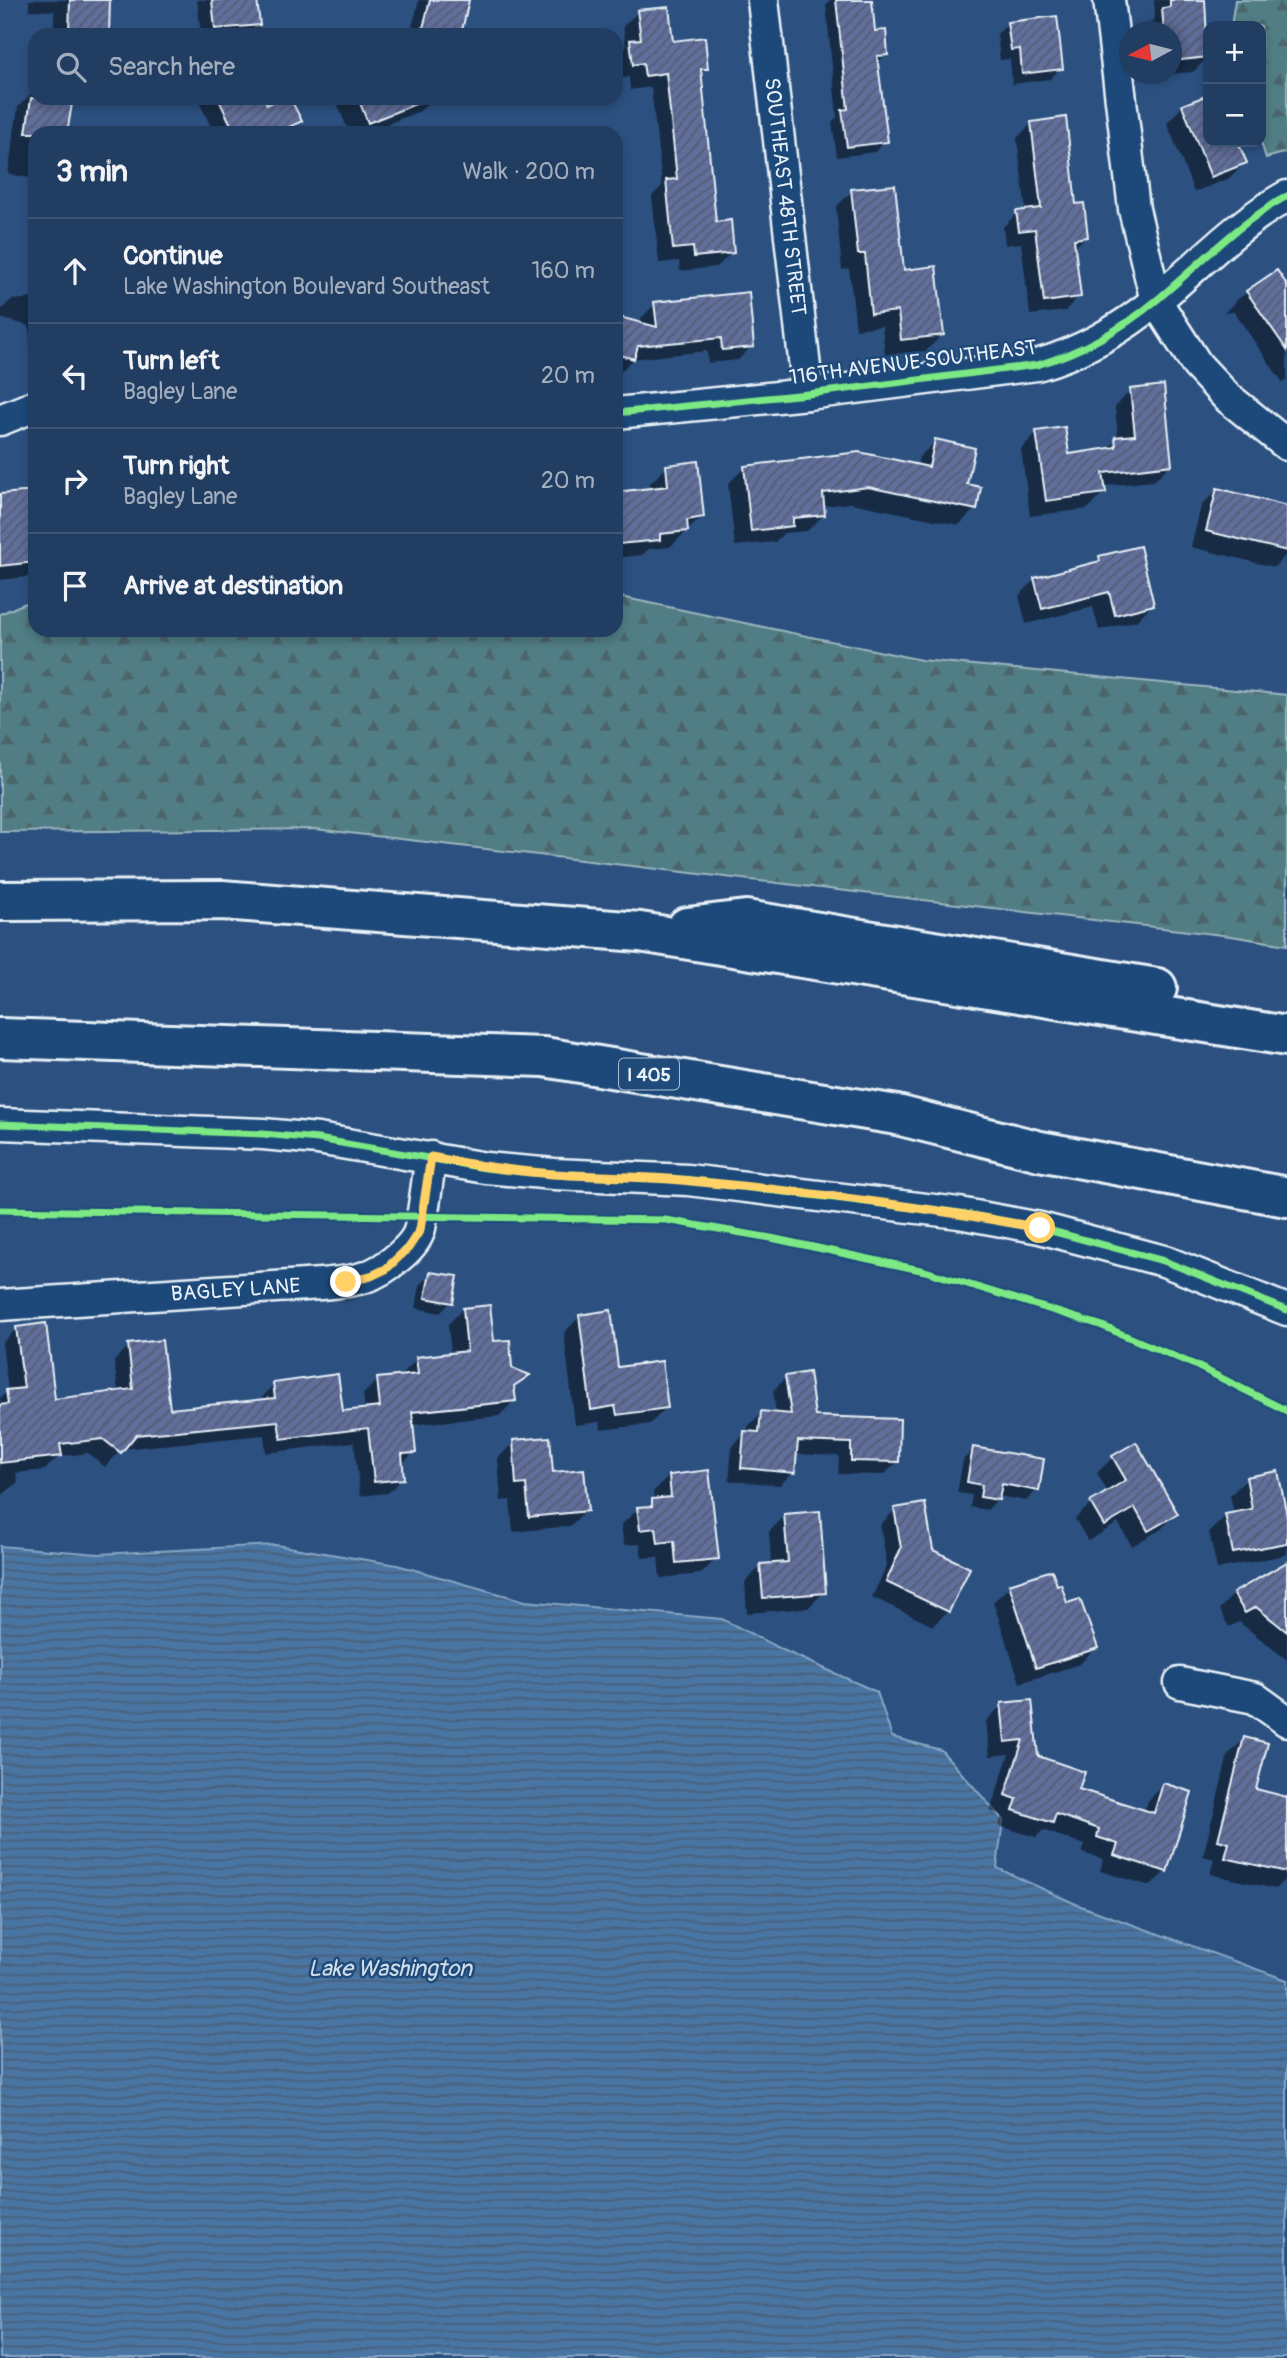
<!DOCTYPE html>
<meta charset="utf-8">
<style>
:root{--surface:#213d61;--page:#294467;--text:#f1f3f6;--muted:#a2aebd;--line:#3e5676}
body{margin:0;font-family:Pangolin,sans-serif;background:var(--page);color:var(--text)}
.controls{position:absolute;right:21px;top:21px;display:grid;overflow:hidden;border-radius:14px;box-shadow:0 4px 10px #0003}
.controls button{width:63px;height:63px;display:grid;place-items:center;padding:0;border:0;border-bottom:2px solid var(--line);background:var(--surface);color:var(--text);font:35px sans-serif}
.compass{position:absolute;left:1119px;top:21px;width:63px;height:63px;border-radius:50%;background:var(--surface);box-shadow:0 4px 10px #0003;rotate:263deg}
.stop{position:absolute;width:21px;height:21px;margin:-16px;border:5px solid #ffd166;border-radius:50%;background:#fff}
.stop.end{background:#ffd166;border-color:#fff;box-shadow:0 2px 7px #0008}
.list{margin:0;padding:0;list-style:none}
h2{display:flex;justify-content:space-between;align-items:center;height:91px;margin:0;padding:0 28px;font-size:30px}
h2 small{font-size:23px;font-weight:400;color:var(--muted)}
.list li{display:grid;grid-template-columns:46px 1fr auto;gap:21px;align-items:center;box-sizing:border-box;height:105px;padding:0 28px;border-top:2px solid var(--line)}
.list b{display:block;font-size:26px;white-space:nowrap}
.list p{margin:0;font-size:23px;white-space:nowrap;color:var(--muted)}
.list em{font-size:23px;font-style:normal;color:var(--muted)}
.icon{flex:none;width:38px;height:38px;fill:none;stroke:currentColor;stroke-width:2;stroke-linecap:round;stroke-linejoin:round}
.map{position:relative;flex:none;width:1287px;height:2358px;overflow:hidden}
.search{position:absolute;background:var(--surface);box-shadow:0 4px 10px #0003;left:28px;top:28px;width:595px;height:77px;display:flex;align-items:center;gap:18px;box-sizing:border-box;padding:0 24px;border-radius:21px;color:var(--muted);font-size:26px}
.panel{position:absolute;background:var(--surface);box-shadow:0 4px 10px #0003;left:28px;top:126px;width:595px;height:511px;border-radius:21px}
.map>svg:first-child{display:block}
.forest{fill:url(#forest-firs);stroke:#9cb7be;stroke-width:2}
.water{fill:url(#water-rules);stroke:#88a7c5;stroke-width:2}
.shadow{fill:#0007}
.building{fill:url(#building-hatch);stroke:#e8f1f8;stroke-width:2}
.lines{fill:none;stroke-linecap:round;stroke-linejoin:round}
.minor-casing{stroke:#e8f1f8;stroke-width:35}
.highway-casing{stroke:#e8f1f8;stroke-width:44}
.minor{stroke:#1f4a7a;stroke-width:30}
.highway{stroke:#1f4a7a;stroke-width:38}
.cycleway-casing{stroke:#1f4a7a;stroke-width:11}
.cycleway{stroke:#7ce984;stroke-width:7}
.route{stroke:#ffd166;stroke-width:9}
.labels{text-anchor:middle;stroke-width:5;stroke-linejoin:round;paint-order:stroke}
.shield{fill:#1f4a7a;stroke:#acbfd2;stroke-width:2}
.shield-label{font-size:19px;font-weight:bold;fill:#e8f1f8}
.street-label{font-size:21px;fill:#e8f1f8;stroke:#1f4a7a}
.water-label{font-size:23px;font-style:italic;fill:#d0deeb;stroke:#1f4a7a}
</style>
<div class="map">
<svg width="1287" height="2358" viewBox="0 0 1287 2358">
<defs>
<pattern id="forest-firs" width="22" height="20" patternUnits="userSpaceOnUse" patternTransform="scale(1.75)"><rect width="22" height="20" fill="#517d85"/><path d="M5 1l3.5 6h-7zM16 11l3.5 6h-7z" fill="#4c656a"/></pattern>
<pattern id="water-rules" width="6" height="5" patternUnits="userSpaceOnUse" patternTransform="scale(1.75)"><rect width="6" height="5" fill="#4875a3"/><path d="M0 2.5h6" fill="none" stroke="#475e76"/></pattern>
<pattern id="building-hatch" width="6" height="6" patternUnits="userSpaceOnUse" patternTransform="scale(1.75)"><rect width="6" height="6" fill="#616e9b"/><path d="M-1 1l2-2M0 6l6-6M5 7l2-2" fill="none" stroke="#545b72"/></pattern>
</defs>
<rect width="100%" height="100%" fill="#2c5181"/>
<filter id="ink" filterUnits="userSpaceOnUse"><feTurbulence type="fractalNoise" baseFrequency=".0143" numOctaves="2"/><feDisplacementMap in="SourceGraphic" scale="14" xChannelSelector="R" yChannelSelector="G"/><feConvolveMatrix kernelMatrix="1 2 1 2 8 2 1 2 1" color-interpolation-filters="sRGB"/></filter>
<g filter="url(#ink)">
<g class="forest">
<path d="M 1235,0 L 1287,0 L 1287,152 L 1266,158 L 1261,142 L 1261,26 L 1231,26 Z"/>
<path d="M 616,596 L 921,660 L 1287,695 L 1287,945 L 1231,936 L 315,829 L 0,832 L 0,614 L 23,604 L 35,601 L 35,630 L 616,630 Z"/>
</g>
<path class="water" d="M 276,1545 L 397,1565 L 525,1601 L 722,1619 L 785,1651 L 877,1692 L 892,1737 L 941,1750 L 1003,1820 L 997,1868 L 1078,1905 L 1287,1980 L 1287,2358 L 0,2358 L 0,1546 L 99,1554 Z"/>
<g class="shadow">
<path d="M 29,0 L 108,0 L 107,35 L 54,35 L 54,11 L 29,10 Z"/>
<path d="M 197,0 L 255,0 L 260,35 L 201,35 Z"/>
<path d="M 419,0 L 467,0 L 459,35 L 410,35 Z"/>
<path d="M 830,0 L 870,0 L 874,33 L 886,54 L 876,65 L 886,141 L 875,152 L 837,157 L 832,122 L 837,117 L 826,5 Z"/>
<path d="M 1154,0 L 1203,0 L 1208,57 L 1193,72 L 1158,75 L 1172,74 L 1172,32 L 1148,32 L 1148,25 L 1155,18 Z"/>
<path d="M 638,12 L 672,43 L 706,68 L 700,74 L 714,224 L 732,252 L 717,267 L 680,271 L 679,261 L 659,263 L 652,196 L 662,186 L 651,87 L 630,90 L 629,77 L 618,79 L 616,57 L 626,47 L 623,26 Z"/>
<path d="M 1008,24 L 1061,68 L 1050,79 L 1012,84 L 1010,59 L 1000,60 L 997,34 Z"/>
<path d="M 33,92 L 35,92 L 35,98 L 71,98 L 66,133 L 35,133 L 35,179 L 8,174 L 18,107 Z"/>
<path d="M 1208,96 L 1208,142 L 1236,142 L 1245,163 L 1228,179 L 1194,192 L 1167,123 L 1183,106 Z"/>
<path d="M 197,98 L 289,98 L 300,121 L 287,133 L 214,133 Z"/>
<path d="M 335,98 L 433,98 L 420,111 L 365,133 L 349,133 Z"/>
<path d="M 1032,123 L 1075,206 L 1087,236 L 1073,249 L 1079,296 L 1065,311 L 1030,315 L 1021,243 L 1005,245 L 1003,227 L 1017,213 L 1026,212 L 1017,138 Z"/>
<path d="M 852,191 L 942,335 L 926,351 L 885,355 L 882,326 L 856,329 L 849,269 L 842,270 L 836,207 Z"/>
<path d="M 1276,273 L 1287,288 L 1287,380 L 1283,383 L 1234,312 L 1224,313 L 1238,299 Z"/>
<path d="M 35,298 L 35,355 L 31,355 L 29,326 L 0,318 L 0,311 L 11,300 Z"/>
<path d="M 655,304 L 752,346 L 738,360 L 708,363 L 707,351 L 633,359 L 619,373 L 616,372 L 616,318 L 642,325 L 641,318 Z"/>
<path d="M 1131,390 L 1170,465 L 1154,481 L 1104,486 L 1104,492 L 1088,509 L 1030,516 L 1021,449 L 1037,432 L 1068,456 L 1104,451 L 1118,439 L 1115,407 Z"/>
<path d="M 936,441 L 965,486 L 975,509 L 959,525 L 851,503 L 823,506 L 824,515 L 807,531 L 784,533 L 775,542 L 735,546 L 728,484 L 745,467 L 917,466 L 919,457 Z"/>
<path d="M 667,467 L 702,517 L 670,547 L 649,549 L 642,555 L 616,558 L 616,493 L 651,490 L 650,483 Z"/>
<path d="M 1217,490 L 1287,507 L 1287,554 L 1274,567 L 1191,547 L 1201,506 Z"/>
<path d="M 35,492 L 35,576 L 0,580 L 0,496 Z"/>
<path d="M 1100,557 L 1152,605 L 1136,621 L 1099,630 L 1093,607 L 1026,624 L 1019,596 L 1035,579 L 1092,565 Z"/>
<path d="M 431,1274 L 451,1302 L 440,1313 L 416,1308 L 420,1284 Z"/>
<path d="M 463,1309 L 511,1369 L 527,1375 L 513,1389 L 514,1401 L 499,1416 L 411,1425 L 414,1452 L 401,1465 L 403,1478 L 388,1493 L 360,1496 L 354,1442 L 266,1453 L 264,1435 L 122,1449 L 105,1467 L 88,1453 L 58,1457 L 45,1470 L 16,1473 L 18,1482 L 0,1497 L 0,1398 L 8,1391 L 2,1343 L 17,1328 L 53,1401 L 118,1392 L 114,1361 L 129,1346 L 168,1411 L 259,1401 L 274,1384 L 341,1413 L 365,1410 L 363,1394 L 378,1380 L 402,1377 L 402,1374 L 417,1359 L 451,1355 L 448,1324 Z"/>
<path d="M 580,1316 L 617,1369 L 666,1408 L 650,1424 L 601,1430 L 600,1422 L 575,1425 L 564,1333 Z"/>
<path d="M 786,1377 L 814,1418 L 897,1462 L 884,1475 L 838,1474 L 839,1456 L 795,1454 L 793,1472 L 780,1485 L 729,1481 L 732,1446 L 745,1433 L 748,1433 L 748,1426 L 762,1413 L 776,1414 L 773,1391 Z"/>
<path d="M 514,1442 L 552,1474 L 586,1510 L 570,1526 L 513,1532 L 510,1500 L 501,1501 L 498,1458 Z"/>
<path d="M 974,1449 L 1037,1490 L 1026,1501 L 998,1496 L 998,1499 L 987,1510 L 970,1507 L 972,1495 L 957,1493 L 963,1460 Z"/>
<path d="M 1113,1457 L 1176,1514 L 1160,1530 L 1132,1546 L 1118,1523 L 1088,1541 L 1075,1519 L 1091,1503 L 1108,1493 L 1097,1473 Z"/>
<path d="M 669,1476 L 717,1558 L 701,1574 L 660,1578 L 658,1557 L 642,1558 L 640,1544 L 624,1545 L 621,1525 L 638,1509 L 645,1508 L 654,1501 L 653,1492 Z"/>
<path d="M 1247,1479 L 1287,1516 L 1287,1553 L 1285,1555 L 1217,1569 L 1209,1532 L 1226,1516 L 1234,1514 L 1230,1495 Z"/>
<path d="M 895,1510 L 931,1551 L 948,1611 L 933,1626 L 872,1597 L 887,1565 L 880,1525 Z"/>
<path d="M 785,1515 L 824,1592 L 808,1608 L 747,1613 L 745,1582 L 761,1566 L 771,1565 L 769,1532 Z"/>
<path d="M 1287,1564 L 1287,1660 L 1239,1622 L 1229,1627 L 1219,1609 L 1234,1594 Z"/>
<path d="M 1010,1586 L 1066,1605 L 1096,1647 L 1080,1664 L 1020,1683 L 993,1602 Z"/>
<path d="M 1002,1705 L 1036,1758 L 1077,1790 L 1144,1812 L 1148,1801 L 1163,1785 L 1166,1871 L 1150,1886 L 1100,1871 L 1103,1859 L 1082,1853 L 1085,1845 L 1043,1830 L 1036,1837 L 999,1826 L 1002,1815 L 990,1811 L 1009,1754 L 990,1756 L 986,1721 Z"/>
<path d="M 1244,1739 L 1254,1790 L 1287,1798 L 1287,1877 L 1275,1889 L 1210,1874 L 1214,1859 L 1203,1856 L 1228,1755 Z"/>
</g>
<g class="building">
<path d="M 70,0 L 110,0 L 109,35 L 69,35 Z"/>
<path d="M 212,0 L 257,0 L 260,25 L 215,29 Z"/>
<path d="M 430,0 L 469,0 L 461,35 L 434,35 L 422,32 Z"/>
<path d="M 836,0 L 872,0 L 875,31 L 886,30 L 888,55 L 877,56 L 888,142 L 847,147 L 842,110 L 848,109 Z"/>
<path d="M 1170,0 L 1205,0 L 1208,57 L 1173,61 L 1172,32 L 1164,32 L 1162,8 L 1170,7 Z"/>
<path d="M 669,7 L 673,41 L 705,37 L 708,69 L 701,69 L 716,222 L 731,220 L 734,253 L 694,257 L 693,247 L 673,249 L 666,180 L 677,179 L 666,73 L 645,76 L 643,63 L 633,65 L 630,40 L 641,39 L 637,10 Z"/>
<path d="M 1057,16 L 1063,69 L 1022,74 L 1020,49 L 1011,50 L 1007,22 Z"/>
<path d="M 1208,95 L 1208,142 L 1238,142 L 1247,163 L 1211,177 L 1182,105 Z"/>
<path d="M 31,98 L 73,98 L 67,133 L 26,133 Z"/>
<path d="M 218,98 L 264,98 L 267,105 L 281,98 L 290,98 L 302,121 L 277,133 L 235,133 Z"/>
<path d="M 358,98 L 428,98 L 428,99 L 368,123 Z"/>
<path d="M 1066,117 L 1076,204 L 1084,203 L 1088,237 L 1074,239 L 1081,297 L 1044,302 L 1035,229 L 1019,231 L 1016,211 L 1041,208 L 1031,122 Z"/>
<path d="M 895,185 L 904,270 L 936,266 L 944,335 L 901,340 L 898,311 L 871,314 L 865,254 L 858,254 L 851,189 Z"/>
<path d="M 1277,270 L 1287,285 L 1287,350 L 1246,291 Z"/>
<path d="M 749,292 L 754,347 L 722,350 L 721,338 L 638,346 L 634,359 L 616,354 L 616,316 L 657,327 L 654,302 Z"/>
<path d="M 1164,385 L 1172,465 L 1103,473 L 1106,493 L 1046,501 L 1036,431 L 1065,427 L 1069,454 L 1116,447 L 1115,437 L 1135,435 L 1130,389 Z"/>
<path d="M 935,439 L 975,448 L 967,484 L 981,487 L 977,510 L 868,487 L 823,493 L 825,515 L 793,518 L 793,526 L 751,531 L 744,466 L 859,452 L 929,467 Z"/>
<path d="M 698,461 L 704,517 L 687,520 L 688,531 L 660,534 L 660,540 L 619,544 L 616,492 L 668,486 L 666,465 Z"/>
<path d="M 1217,488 L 1287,506 L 1287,551 L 1206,531 Z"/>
<path d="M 35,491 L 35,562 L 0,566 L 0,494 Z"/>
<path d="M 1140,546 L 1154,605 L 1115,615 L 1109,592 L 1042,609 L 1034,578 L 1100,561 L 1099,556 Z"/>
<path d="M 430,1272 L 458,1276 L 453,1303 L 425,1298 Z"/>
<path d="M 490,1305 L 494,1341 L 510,1340 L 512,1368 L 530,1375 L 514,1386 L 516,1401 L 412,1412 L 416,1453 L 402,1454 L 404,1479 L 374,1482 L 368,1428 L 281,1439 L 278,1421 L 136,1435 L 121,1453 L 103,1439 L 60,1444 L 62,1456 L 0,1463 L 0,1405 L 8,1404 L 6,1390 L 24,1388 L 16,1327 L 46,1323 L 55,1399 L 133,1389 L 128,1344 L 162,1340 L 170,1409 L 275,1398 L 273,1383 L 338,1374 L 343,1411 L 380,1407 L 377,1378 L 418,1374 L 416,1357 L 467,1351 L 463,1308 Z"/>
<path d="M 611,1310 L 618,1367 L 662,1361 L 668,1408 L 617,1415 L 615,1406 L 591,1410 L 579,1315 Z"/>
<path d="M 809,1372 L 815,1416 L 900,1419 L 899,1462 L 851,1461 L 851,1443 L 798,1441 L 795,1473 L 741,1468 L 744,1431 L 759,1432 L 761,1411 L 791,1414 L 785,1376 Z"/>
<path d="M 550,1437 L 553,1472 L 584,1469 L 588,1511 L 529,1517 L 526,1484 L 516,1485 L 513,1440 Z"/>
<path d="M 1136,1442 L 1178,1514 L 1148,1531 L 1135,1508 L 1104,1526 L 1090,1502 L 1126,1480 L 1112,1456 Z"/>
<path d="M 973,1447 L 1044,1459 L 1039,1491 L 1002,1484 L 999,1500 L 980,1497 L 982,1485 L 967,1482 Z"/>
<path d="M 709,1470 L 719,1559 L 676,1563 L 674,1541 L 658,1543 L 656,1528 L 640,1530 L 637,1507 L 652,1506 L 652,1499 L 671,1497 L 669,1475 Z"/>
<path d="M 1278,1471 L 1287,1516 L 1287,1543 L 1233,1553 L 1225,1514 L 1252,1509 L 1246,1477 Z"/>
<path d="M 925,1503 L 933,1550 L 970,1568 L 949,1612 L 886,1582 L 901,1548 L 894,1508 Z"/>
<path d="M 820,1511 L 826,1593 L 763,1598 L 760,1564 L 788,1562 L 784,1514 Z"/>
<path d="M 1287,1562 L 1287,1632 L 1256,1607 L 1245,1613 L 1233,1593 Z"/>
<path d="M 1052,1570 L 1057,1585 L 1061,1584 L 1067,1603 L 1080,1599 L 1098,1648 L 1036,1668 L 1009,1584 Z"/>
<path d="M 1032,1700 L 1038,1756 L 1085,1772 L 1079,1789 L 1154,1813 L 1163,1783 L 1192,1792 L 1167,1872 L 1114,1855 L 1118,1844 L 1097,1837 L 1099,1829 L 1056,1814 L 1053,1823 L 1013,1810 L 1017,1799 L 1005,1795 L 1023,1740 L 1005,1742 L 1001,1703 Z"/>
<path d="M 1244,1737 L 1268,1743 L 1256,1789 L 1287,1797 L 1287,1872 L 1225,1858 L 1229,1843 L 1218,1840 Z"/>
</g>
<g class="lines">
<g class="minor-casing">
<g id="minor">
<path id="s1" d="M 763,0 L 808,394"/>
<path d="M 1109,0 L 1134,209 L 1156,301 L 1197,365 L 1227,397 L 1287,445"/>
<path d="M 616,413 L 808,394 L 1037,365 C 1082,352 1122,329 1158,299 C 1200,264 1238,223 1287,196"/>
<path d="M 0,420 L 35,406"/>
<path d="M 0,1124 L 263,1134 L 318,1139 L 486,1168 L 554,1174 L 688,1180 L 959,1213 L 1040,1228 L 1164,1261 L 1287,1310"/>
<path id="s2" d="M 0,1305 L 321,1284 C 356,1281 374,1279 401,1255 C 409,1248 418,1238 420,1228 C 425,1205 427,1181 431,1157"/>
<path d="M 1180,1683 L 1255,1698 L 1287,1721"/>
</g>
</g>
<g class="highway-casing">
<g id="highway">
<path d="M 0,901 L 222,900 L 640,932 L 1287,1036"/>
<path d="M 687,927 L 746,920 L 1157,988"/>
<path d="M 0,1038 L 544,1057 L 897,1115 L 1040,1151 L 1287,1197"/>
</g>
</g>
<use href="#minor" class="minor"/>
<use href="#highway" class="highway"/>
<g class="cycleway-casing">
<g id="cycleway">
<path d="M 616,413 L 808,394 L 1037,365 C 1082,352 1122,329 1158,299 C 1200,264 1238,223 1287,196"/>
<path d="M 0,1124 L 263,1134 L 318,1139 L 486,1168 L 554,1174 L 688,1180 L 959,1213 L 1040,1228 L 1164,1261 L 1287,1310"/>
<path d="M 0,1210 L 666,1220 L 771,1238 L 925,1271 L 1100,1325 L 1195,1365 L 1287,1411"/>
</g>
</g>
<use href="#cycleway" class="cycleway"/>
</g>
</g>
<g class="lines" filter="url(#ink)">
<path class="route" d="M 346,1282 L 371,1276 L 386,1269 L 408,1248 L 420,1230 L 431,1157 C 472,1165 512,1171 553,1174 C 599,1177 645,1176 691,1181 C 808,1192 924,1207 1040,1228"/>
</g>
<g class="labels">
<rect class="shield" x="619" y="1058.5" width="60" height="31" rx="5"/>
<g class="shield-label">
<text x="649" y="1081">I 405</text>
</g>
<g class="street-label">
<text dy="7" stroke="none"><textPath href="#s1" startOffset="198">SOUTHEAST 48TH STREET</textPath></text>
<text transform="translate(913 362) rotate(-7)" y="7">116TH AVENUE SOUTHEAST</text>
<text dy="7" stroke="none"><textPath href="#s2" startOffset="236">BAGLEY LANE</textPath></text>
</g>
<g class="water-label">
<text x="390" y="1976">Lake Washington</text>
</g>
</g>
</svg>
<div class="controls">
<button>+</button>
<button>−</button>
</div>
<svg class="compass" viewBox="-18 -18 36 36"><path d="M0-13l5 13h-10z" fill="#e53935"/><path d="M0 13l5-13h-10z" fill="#a2aebd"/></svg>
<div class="stop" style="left:1040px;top:1228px"></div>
<div class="stop end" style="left:346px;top:1282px"></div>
<div class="search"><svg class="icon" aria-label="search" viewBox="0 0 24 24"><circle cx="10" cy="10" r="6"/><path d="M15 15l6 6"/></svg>Search here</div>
<section class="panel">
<h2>3 min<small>Walk · 200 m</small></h2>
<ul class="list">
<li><svg class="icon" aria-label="ahead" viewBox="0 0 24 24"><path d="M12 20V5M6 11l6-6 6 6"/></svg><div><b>Continue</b><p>Lake Washington Boulevard Southeast</p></div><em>160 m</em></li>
<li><svg class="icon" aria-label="left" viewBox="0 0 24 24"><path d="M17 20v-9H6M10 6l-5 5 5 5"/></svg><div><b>Turn left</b><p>Bagley Lane</p></div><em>20 m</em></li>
<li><svg class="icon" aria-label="right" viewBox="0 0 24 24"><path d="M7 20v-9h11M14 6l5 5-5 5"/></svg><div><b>Turn right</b><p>Bagley Lane</p></div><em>20 m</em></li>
<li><svg class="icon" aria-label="arrive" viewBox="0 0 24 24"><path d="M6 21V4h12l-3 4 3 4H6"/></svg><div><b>Arrive at destination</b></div></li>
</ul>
</section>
</div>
